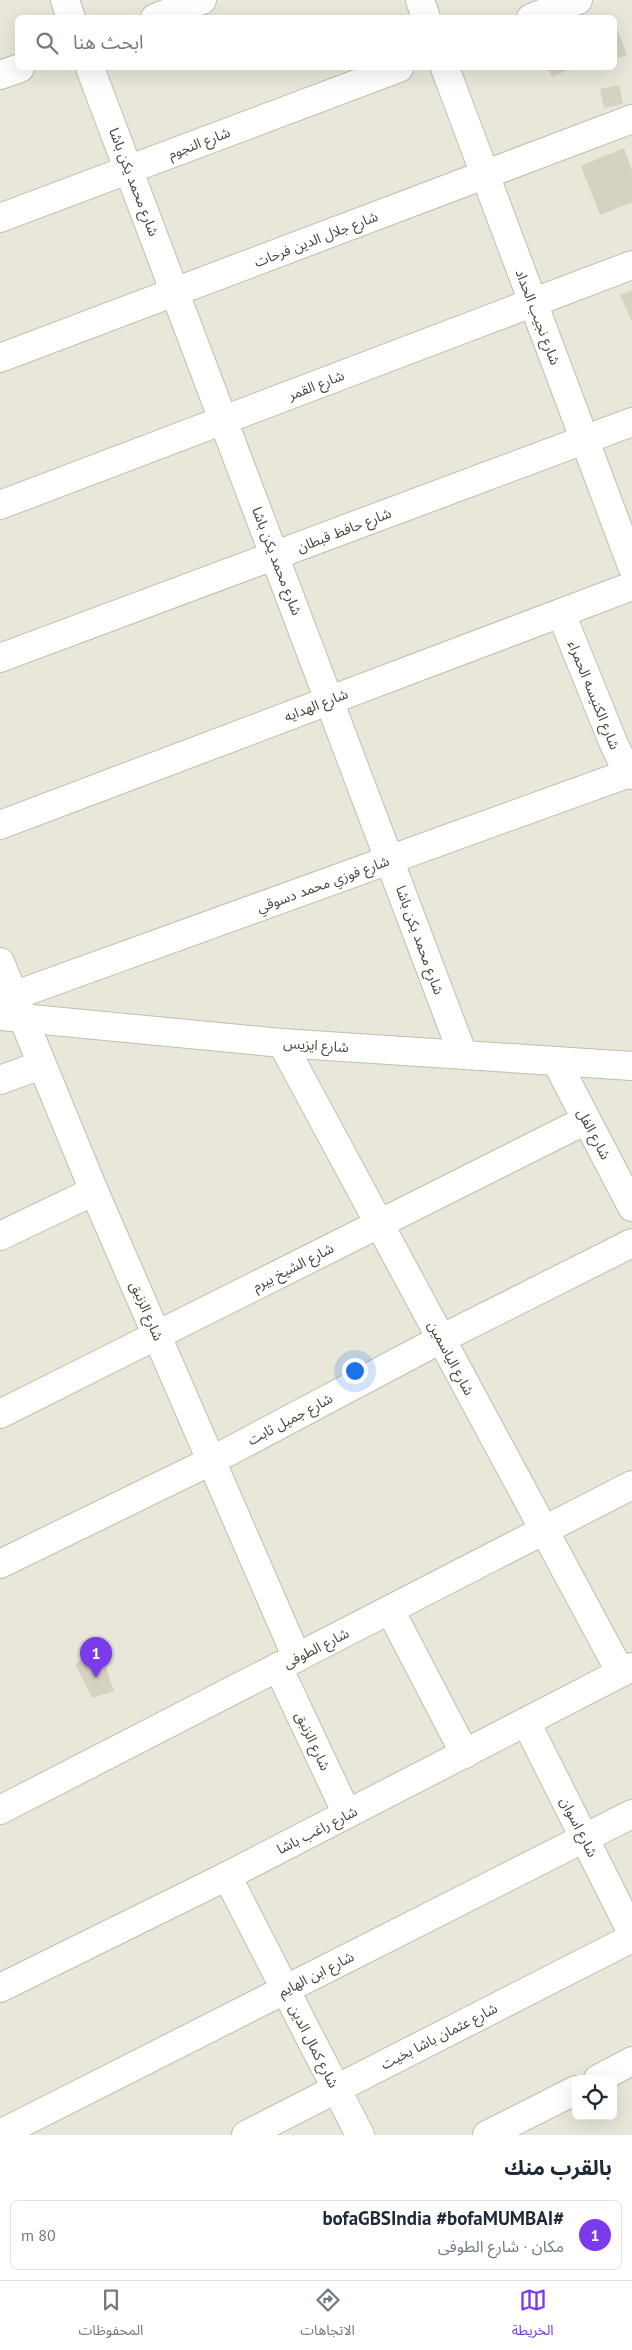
<!DOCTYPE html>
<html lang="ar">
<meta charset="utf-8">
<style>
:root{--surface:#fff;--page:#f2f2f3;--text:#1f2937;--muted:#747a83;--line:#e0e1e3;--accent:#7c3aed}
body{margin:0;font-family:"PT Sans","Noto Sans Arabic",sans-serif;background:var(--page);color:var(--text);direction:rtl}
.controls{position:absolute;right:15px;bottom:15px;display:grid;overflow:hidden;border-radius:8px;box-shadow:0 5px 20px #0002}
.controls button{width:45px;height:45px;display:grid;place-items:center;padding:0;border:0;border-bottom:1px solid var(--line);background:var(--surface);color:var(--text);font:25px sans-serif}
.you{position:absolute;left:354px;top:1370px;width:18px;height:18px;margin:-12px;border:4px solid #fff;border-radius:50%;background:#1a73e8;box-shadow:0 0 0 8px #1a73e833}
.badge{display:grid;place-items:center;width:32px;height:32px;border-radius:50%;background:var(--accent);color:#fff;font-size:16px;font-weight:700}
.pin{position:absolute;translate:-50% -41px;filter:drop-shadow(0 1px 2px #0008)}
.pin::after{content:'';position:absolute;top:26px;width:18px;height:15px;background:inherit;clip-path:polygon(0 0,100% 0,50% 100%)}
.list{margin:0;padding:0;list-style:none}
h2{display:flex;justify-content:space-between;align-items:center;height:65px;margin:0;padding:0 20px;font-size:21px}
h2 small{font-size:16px;font-weight:400;color:var(--muted)}
.list li{display:grid;grid-template-columns:32px 1fr auto;gap:15px;align-items:center;box-sizing:border-box;height:70px;margin:0 10px 10px;padding:0 10px;border:1px solid var(--line);border-radius:8px}
.list b{display:block;font-size:19px;white-space:nowrap}
.list p{margin:0;font-size:16px;white-space:nowrap;color:var(--muted)}
.list em{font-size:16px;font-style:normal;color:var(--muted)}
.icon{flex:none;width:28px;height:28px;fill:none;stroke:currentColor;stroke-width:2;stroke-linecap:round;stroke-linejoin:round}
.map{position:relative;flex:none;width:632px;height:2135px;overflow:hidden;direction:ltr}
.search{position:absolute;background:var(--surface);box-shadow:0 5px 20px #0002;left:15px;right:15px;top:15px;height:55px;display:flex;align-items:center;gap:12px;box-sizing:border-box;padding:0 18px;border-radius:8px;color:var(--muted);font-size:19px}
.sheet{height:145px;background:var(--surface)}
nav{display:flex;justify-content:space-around;align-items:center;box-sizing:border-box;height:70px;border-top:1px solid var(--line);background:var(--surface);font-size:14px;color:var(--muted)}
nav a{display:grid;justify-items:center;gap:2px}
nav .on{color:var(--accent)}
.map>svg:first-child{display:block}
.residential{fill:#e8e7d9;fill-rule:evenodd}
.building{fill:#d6d2c1}
.lines{fill:none;stroke-linecap:round;stroke-linejoin:round}
.minor-casing{stroke:#c0beae;stroke-width:30}
.tertiary-casing{stroke:#c0beae;stroke-width:30}
.minor{stroke:#fff;stroke-width:28}
.tertiary{stroke:#fff;stroke-width:28}
.labels{text-anchor:middle;stroke-width:5;stroke-linejoin:round;paint-order:stroke}
.street-label{font-size:14px;fill:#494639;stroke:#fff}
</style>
<div class="map">
<svg width="632" height="2135" viewBox="0 0 632 2135">
<rect width="100%" height="100%" fill="#f5f4eb"/>
<path class="residential" d="M 0,0 L 632,0 L 632,2135 L 0,2135 ZM 18,18 L 614,18 L 614,68 L 18,68 ZM 576,2079 L 613,2079 L 613,2116 L 576,2116 Z"/>
<g class="building">
<path d="M 614,21 L 627,55 L 614,59 Z"/>
<path d="M 548,68 L 565,68 L 566,71 L 552,77 Z"/>
<path d="M 619,85 L 623,104 L 604,108 L 600,89 Z"/>
<path d="M 624,148 L 632,171 L 632,202 L 600,215 L 581,166 Z"/>
<path d="M 632,290 L 632,322 L 620,295 Z"/>
<path d="M 99,1647 L 114,1691 L 92,1698 L 75,1664 Z"/>
</g>
<g class="lines">
<g class="minor-casing">
<g id="minor">
<path d="M 65,0 L 71,18"/>
<path d="M 420,0 L 426,18"/>
<path d="M 155,18 L 202,0"/>
<path d="M 531,18 L 578,0"/>
<path d="M 90,68 L 463,1055"/>
<path d="M 445,68 L 632,566"/>
<path d="M 0,75 L 20,68"/>
<path d="M 0,218 L 399,68"/>
<path d="M 0,358 L 632,119"/>
<path d="M 0,505 L 632,265"/>
<path d="M 561,613 L 613,742 L 622,761 L 632,775"/>
<path d="M 0,658 L 632,422"/>
<path d="M 0,825 L 632,586"/>
<path d="M 0,962 L 94,1191 L 297,1658"/>
<path d="M 13,996 L 632,772"/>
<path d="M 0,1016 L 282,1043 L 632,1066"/>
<path d="M 282,1043 L 621,1673"/>
<path d="M 556,1061 L 632,1207"/>
<path d="M 0,1080 L 41,1065"/>
<path d="M 0,1236 L 94,1191"/>
<path d="M 0,1414 L 586,1120"/>
<path d="M 0,1564 L 211,1461 L 441,1339 L 632,1243"/>
<path d="M 390,1610 L 465,1754"/>
<path d="M 278,1667 L 347,1814"/>
<path d="M 526,1722 L 632,1933"/>
<path d="M 0,1810 L 632,1485"/>
<path d="M 227,1876 L 360,2135"/>
<path d="M 598,2079 L 632,2061"/>
<path d="M 0,2134 L 632,1814"/>
<path d="M 246,2135 L 632,1938"/>
<path d="M 487,2135 L 576,2090"/>
</g>
</g>
<g class="tertiary-casing">
<path id="tertiary" d="M 0,1988 L 227,1876 L 632,1667"/>
</g>
<use href="#minor" class="minor"/>
<use href="#tertiary" class="tertiary"/>
</g>
<g class="labels">
<g class="street-label">
<text transform="translate(199 143) rotate(-21)" y="5">شارع النجوم</text>
<text transform="translate(134 182) rotate(69)" y="5">شارع محمد يكن باشا</text>
<text transform="translate(316 239) rotate(-21)" y="5">شارع جلال الدين فرحات</text>
<text transform="translate(538 317) rotate(69)" y="5">شارع نجيب الحداد</text>
<text transform="translate(316 385) rotate(-21)" y="5">شارع القمر</text>
<text transform="translate(344 530) rotate(-21)" y="5">شارع حافظ قبطان</text>
<text transform="translate(277 561) rotate(69)" y="5">شارع محمد يكن باشا</text>
<text transform="translate(594 695) rotate(68)" y="5">شارع الكنيسه الحمراء</text>
<text transform="translate(316 705) rotate(-21)" y="5">شارع الهدايه</text>
<text transform="translate(323 884) rotate(-20)" y="5">شارع فوزي محمد دسوقي</text>
<text transform="translate(420 940) rotate(70)" y="5">شارع محمد يكن باشا</text>
<text transform="translate(316 1045) rotate(4)" y="5">شارع ايزيس</text>
<text transform="translate(594 1134) rotate(62)" y="5">شارع الفل</text>
<text transform="translate(293 1267) rotate(-27)" y="5">شارع الشيخ بيرم</text>
<text transform="translate(147 1311) rotate(67)" y="5">شارع الزنبق</text>
<text transform="translate(451 1358) rotate(62)" y="5">شارع الياسمين</text>
<text transform="translate(290 1419) rotate(-28)" y="5">شارع جميل ثابت</text>
<text transform="translate(316 1648) rotate(-27)" y="5">شارع الطوفى</text>
<text transform="translate(313 1741) rotate(65)" y="5">شارع الزنبق</text>
<text transform="translate(579 1827) rotate(63)" y="5">شارع اسوان</text>
<text transform="translate(317 1830) rotate(-27)" y="5">شارع راغب باشا</text>
<text transform="translate(316 1974) rotate(-27)" y="5">شارع ابن الهايم</text>
<text transform="translate(439 2036) rotate(-27)" y="5">شارع عثمان باشا بخيت</text>
<text transform="translate(314 2046) rotate(63)" y="5">شارع كمال الدين</text>
</g>
</g>
</svg>
<div class="controls">
<button><svg class="icon" aria-label="locate" viewBox="0 0 24 24"><circle cx="12" cy="12" r="6"/><path d="M12 2v4M12 18v4M2 12h4M18 12h4"/></svg></button>
</div>
<div class="you"></div>
<div class="pin badge" style="left:96px;top:1678px">1</div>
<div class="search"><svg class="icon" aria-label="search" viewBox="0 0 24 24"><circle cx="10" cy="10" r="6"/><path d="M15 15l6 6"/></svg>ابحث هنا</div>
</div>
<section class="sheet">
<h2>بالقرب منك<small></small></h2>
<ul class="list">
<li><span class="badge">1</span><div><b>#bofaGBSIndia #bofaMUMBAI</b><p>مكان · شارع الطوفى</p></div><em>80 m</em></li>
</ul>
</section>
<nav>
<a class="on"><svg class="icon" aria-label="map" viewBox="0 0 24 24"><path d="M3 6l6-2 6 2 6-2v14l-6 2-6-2-6 2zM9 4v14M15 6v14"/></svg>الخريطة</a>
<a><svg class="icon" aria-label="directions" viewBox="0 0 24 24"><path d="M12 3l9 9-9 9-9-9zM9 14v-3h6M13 9l2 2-2 2"/></svg>الاتجاهات</a>
<a><svg class="icon" aria-label="saved" viewBox="0 0 24 24"><path d="M7 4h10v16l-5-4-5 4z"/></svg>المحفوظات</a>
</nav>
